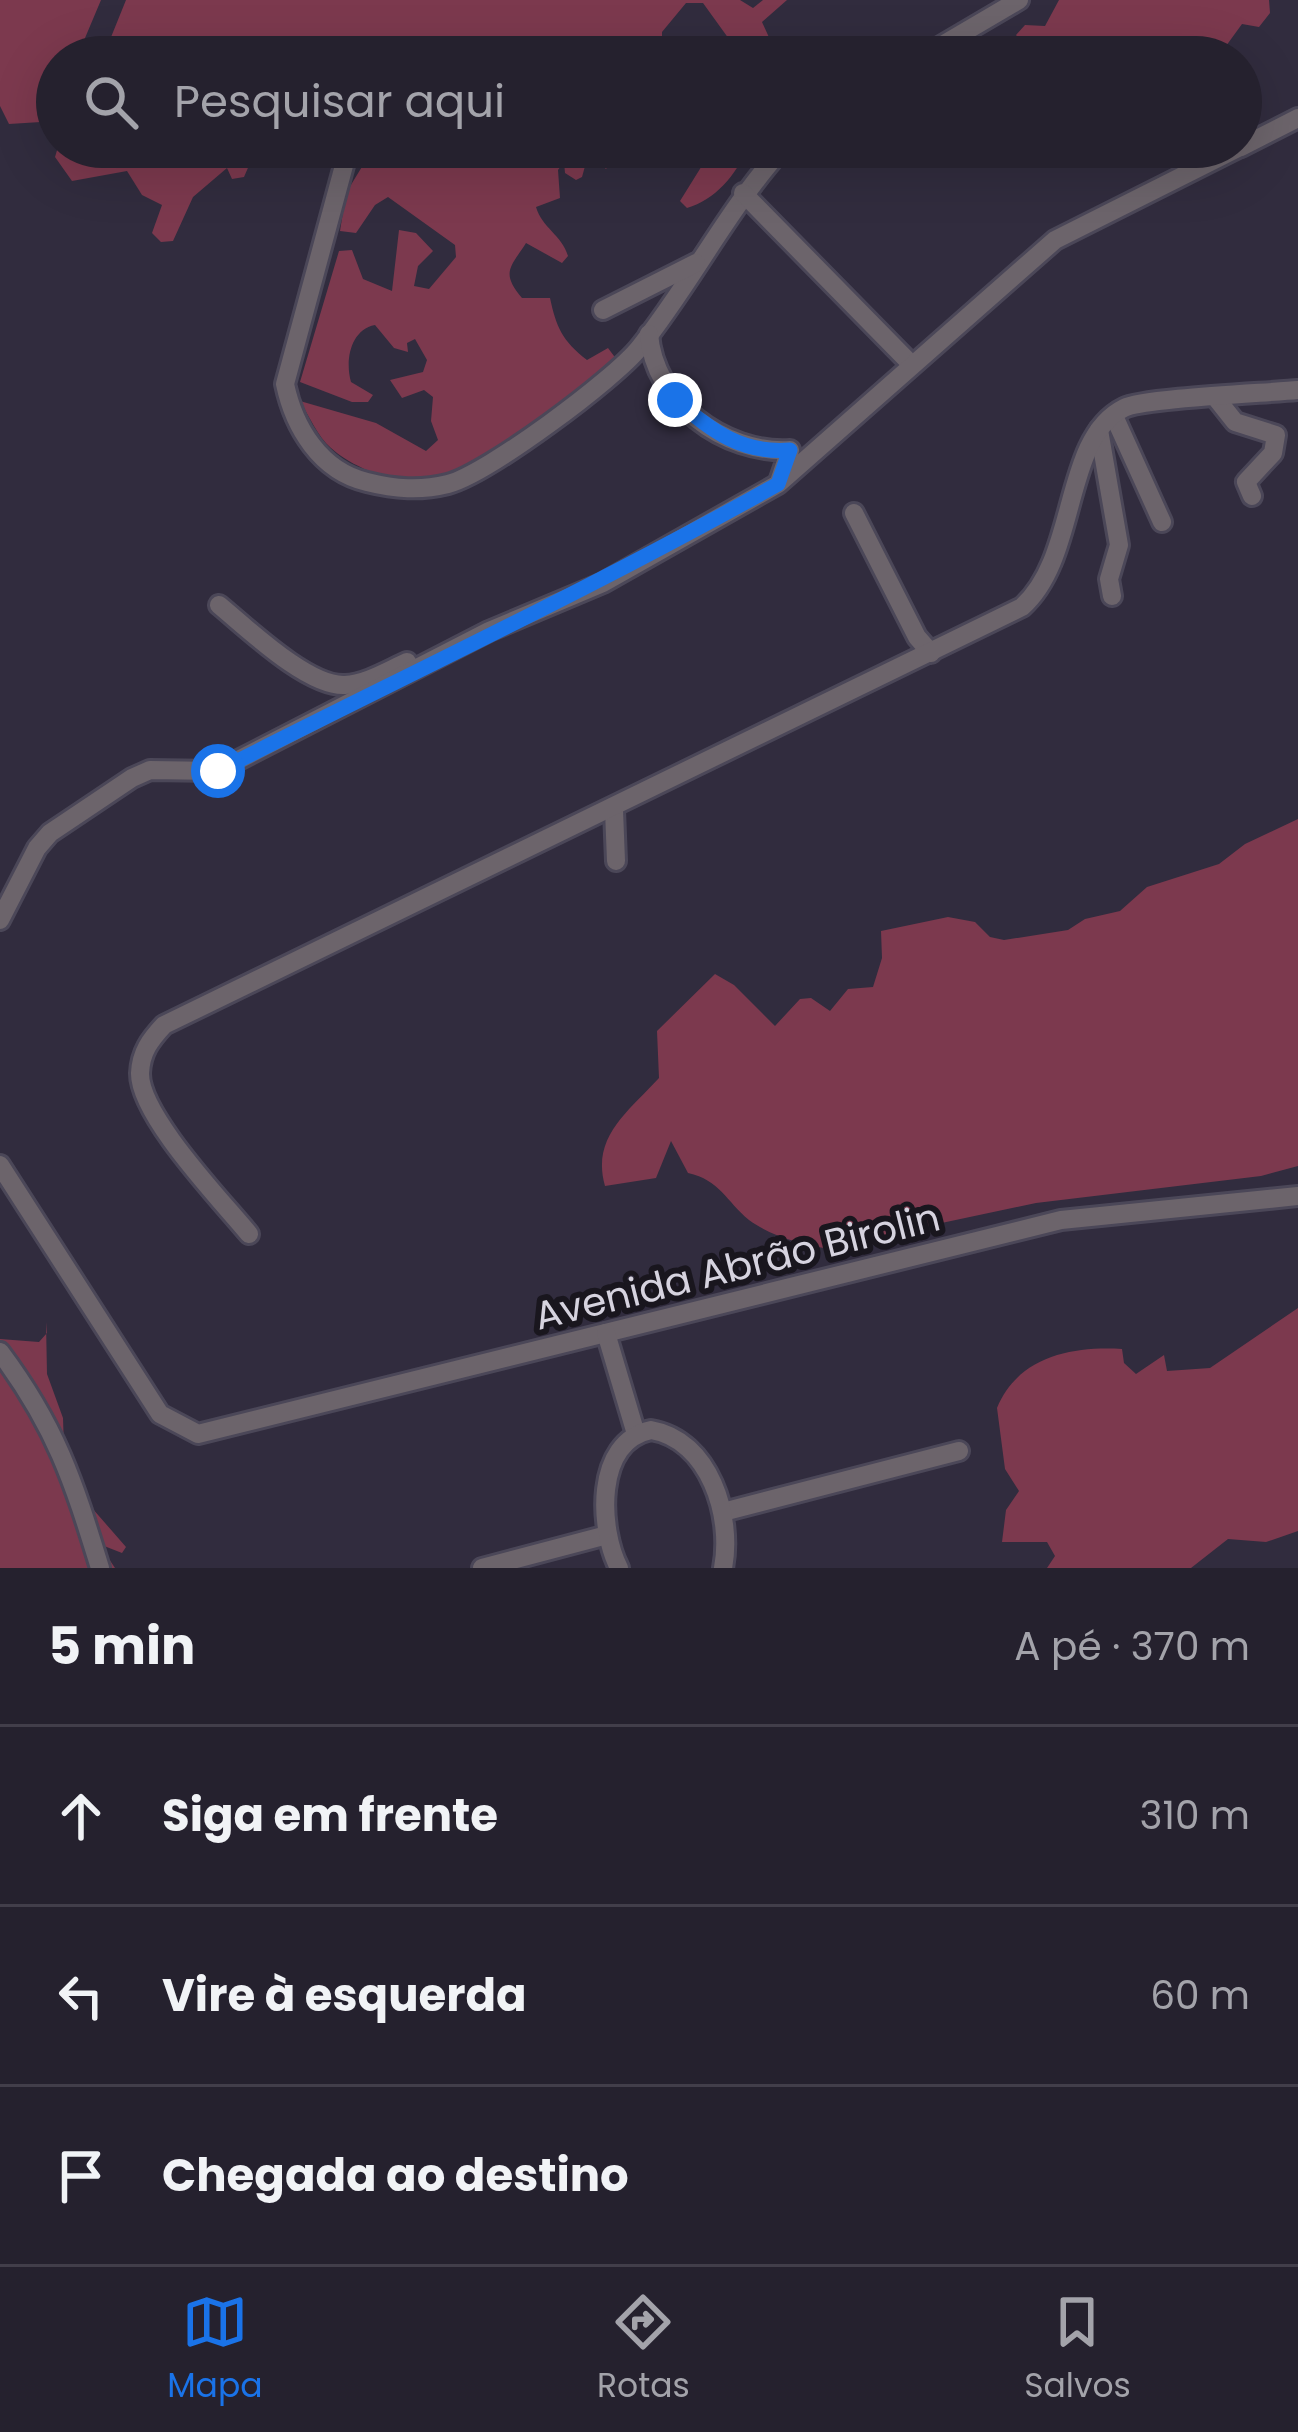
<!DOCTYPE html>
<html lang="pt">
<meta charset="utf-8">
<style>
:root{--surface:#25212e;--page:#2d2936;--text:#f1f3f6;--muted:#a3a3aa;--line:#423e4a;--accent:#1a73e8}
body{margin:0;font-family:Poppins,sans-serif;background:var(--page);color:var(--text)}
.stop{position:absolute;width:36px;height:36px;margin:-27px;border:9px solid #1a73e8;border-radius:50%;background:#fff}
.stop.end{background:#1a73e8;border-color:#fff;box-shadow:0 3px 12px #0008}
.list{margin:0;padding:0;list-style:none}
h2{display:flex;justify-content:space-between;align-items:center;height:156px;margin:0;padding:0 48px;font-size:51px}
h2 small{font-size:39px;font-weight:400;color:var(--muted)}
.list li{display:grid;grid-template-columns:78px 1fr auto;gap:36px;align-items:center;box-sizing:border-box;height:180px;padding:0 48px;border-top:3px solid var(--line)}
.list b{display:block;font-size:45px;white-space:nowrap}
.list em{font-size:39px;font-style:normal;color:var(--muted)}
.icon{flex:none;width:66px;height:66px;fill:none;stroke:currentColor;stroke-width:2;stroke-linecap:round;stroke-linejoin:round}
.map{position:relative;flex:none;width:1298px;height:1568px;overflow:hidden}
.search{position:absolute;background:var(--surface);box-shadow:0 12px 48px #0002;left:36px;right:36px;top:36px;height:132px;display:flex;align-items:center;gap:30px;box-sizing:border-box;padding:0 42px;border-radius:66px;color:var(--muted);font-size:45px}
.sheet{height:696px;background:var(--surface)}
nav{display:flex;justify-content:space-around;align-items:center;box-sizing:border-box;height:168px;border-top:3px solid var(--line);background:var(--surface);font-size:33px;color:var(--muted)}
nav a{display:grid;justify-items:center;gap:6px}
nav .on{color:var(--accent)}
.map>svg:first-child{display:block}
.green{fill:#7c394e}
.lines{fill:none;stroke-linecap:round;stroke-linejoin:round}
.minor-casing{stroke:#4b4758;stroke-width:24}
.minor{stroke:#6c646b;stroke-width:18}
.route{stroke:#1a73e8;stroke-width:15}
.labels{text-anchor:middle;stroke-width:12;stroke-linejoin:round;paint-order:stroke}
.street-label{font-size:39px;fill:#d6d3df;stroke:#19161e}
</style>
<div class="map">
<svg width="1298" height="1568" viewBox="0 0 1298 1568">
<rect width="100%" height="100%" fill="#312c3e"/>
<g class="green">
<path d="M 0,0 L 101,0 L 77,57 L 57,57 L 57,100 L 41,122 L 9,124 L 0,106 Z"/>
<path d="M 126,0 L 740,0 L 753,8 L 763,0 L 787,0 L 762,22 L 778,57 L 730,57 L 734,46 L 703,3 L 686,3 L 662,32 L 662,42 L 617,49 L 617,57 L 103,57 Z"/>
<path d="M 1059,0 L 1269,0 L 1270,13 L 1259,27 L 1242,24 L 1218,57 L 1197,57 L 1186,36 L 1152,40 L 1151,57 L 1033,57 L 1016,35 L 1025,25 L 1045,26 Z"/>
<path d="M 58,147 L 257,147 L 244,177 L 232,179 L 227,168 L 193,197 L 173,241 L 161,242 L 152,233 L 162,205 L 142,195 L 127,171 L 72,181 L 55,157 Z"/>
<path d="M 374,147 L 622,147 L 606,169 L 589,152 L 582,177 L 576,180 L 565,173 L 564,162 L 558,170 L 560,198 L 536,207 C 542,228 562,235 568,256 L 562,263 L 526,243 C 511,267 500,272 522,298 L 550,298 C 556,326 562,341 587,360 L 608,348 L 617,360 C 570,399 487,468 427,480 C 398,486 353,468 331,448 C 318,437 309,416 300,401 L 376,423 L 426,451 L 438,440 L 431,421 L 433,397 L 424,390 L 402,398 L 390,380 L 423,372 L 427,360 L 415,339 L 407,343 L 408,352 L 394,348 L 375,325 C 350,330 345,361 351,382 L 373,395 L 368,402 L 352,402 L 300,382 L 339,251 L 352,250 L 363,279 L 392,291 L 399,230 L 416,233 L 433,251 L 418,266 L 414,286 L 429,289 L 456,257 L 455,245 L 388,197 L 375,205 L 356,233 L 340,231 L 346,193 Z"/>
<path d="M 699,147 L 747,149 C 736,175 715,200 687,208 L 680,201 L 708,156 Z"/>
<path d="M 1298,819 L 1298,1166 L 1261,1176 L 1036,1203 L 824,1248 C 800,1244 769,1235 749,1220 C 726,1201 720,1180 688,1173 L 671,1141 L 656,1178 L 605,1186 C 591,1137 628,1112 659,1078 L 657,1031 L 715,974 L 734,985 L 775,1026 L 800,999 L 811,998 L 830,1011 L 848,989 L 873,987 L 882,958 L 881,931 L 948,917 L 975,922 L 990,937 L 1004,940 L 1068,930 L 1085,919 L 1120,911 L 1147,887 L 1219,864 L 1245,844 Z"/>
<path d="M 1298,1308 L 1298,1531 L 1266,1542 L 1228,1539 L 1191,1568 L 1047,1568 L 1055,1556 L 1047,1542 L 1002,1542 L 1006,1510 L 1019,1491 L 1005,1469 L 997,1408 C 1018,1357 1071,1346 1122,1349 L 1124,1363 L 1136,1374 L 1164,1355 L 1167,1371 L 1210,1368 Z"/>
<path d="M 46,1322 L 47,1374 L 63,1418 L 64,1449 L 75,1463 L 85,1500 L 126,1547 L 122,1553 L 99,1544 L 115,1568 L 0,1568 L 0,1339 L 39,1342 L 47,1333 Z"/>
</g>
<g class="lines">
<g class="minor-casing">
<g id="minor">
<path d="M 922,57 L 1019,0"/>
<path d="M 349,147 L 285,384 C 294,427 320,471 367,482 C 395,489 420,491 448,484 C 487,474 615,379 640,347 C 692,282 728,208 784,147"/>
<path d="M 1241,147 L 1298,118"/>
<path d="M 743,193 L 910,363"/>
<path d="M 603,310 L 696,263"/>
<path d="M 649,334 C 654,402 724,454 790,450 L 780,479"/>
<path d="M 1216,398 L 1235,422 L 1276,435 L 1273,453 L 1246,482 L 1252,496"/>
<path d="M 1114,416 L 1162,522"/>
<path d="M 1099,430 L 1119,545 L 1109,579 L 1112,596"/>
<path d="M 854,513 L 917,637 L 931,653"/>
<path d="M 219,605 C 247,628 308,687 345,685 C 366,684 387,671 407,662"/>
<path d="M 614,810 L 616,861"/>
<path d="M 0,920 L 37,848 L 50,833 L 132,778 L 150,770 L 217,771 L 489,631 L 603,583 L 778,484 L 1055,240 L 1240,147"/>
<path d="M 0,1165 L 160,1414 L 198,1434 L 1061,1220 L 1298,1196"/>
<path d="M 249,1234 C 222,1201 139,1115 140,1073 C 141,1052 150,1040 164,1025 L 1022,607 C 1079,556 1062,439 1124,408 C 1143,398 1268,393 1298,390"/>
<path d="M 606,1333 L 636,1434"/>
<path d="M 0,1352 C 56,1427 73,1480 100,1568"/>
<path d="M 723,1512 L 959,1451"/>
<path d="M 482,1568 L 607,1535"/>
<path d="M 619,1568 C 599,1529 594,1442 651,1430 C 710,1440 733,1517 723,1568"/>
</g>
</g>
<use href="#minor" class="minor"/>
</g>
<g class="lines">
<path class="route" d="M 218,771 C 405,676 595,587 778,484 L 790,450 C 740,454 712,430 675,400"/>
</g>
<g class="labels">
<g class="street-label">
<text transform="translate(737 1266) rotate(-14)" y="14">Avenida Abrão Birolin</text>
</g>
</g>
</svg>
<div class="stop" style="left:218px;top:771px"></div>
<div class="stop end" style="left:675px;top:400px"></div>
<div class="search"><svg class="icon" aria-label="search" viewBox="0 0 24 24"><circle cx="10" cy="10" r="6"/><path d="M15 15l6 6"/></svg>Pesquisar aqui</div>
</div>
<section class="sheet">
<h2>5 min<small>A pé · 370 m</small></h2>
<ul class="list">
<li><svg class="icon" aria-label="ahead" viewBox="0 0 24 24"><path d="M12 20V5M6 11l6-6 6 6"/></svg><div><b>Siga em frente</b></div><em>310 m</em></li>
<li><svg class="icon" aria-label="left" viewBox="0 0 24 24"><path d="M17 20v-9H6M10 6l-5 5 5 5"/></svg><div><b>Vire à esquerda</b></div><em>60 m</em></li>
<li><svg class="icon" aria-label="arrive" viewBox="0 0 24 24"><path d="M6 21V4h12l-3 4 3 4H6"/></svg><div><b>Chegada ao destino</b></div></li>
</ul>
</section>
<nav>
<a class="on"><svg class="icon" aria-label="map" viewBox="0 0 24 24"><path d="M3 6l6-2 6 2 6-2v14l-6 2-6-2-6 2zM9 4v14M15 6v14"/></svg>Mapa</a>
<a><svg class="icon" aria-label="directions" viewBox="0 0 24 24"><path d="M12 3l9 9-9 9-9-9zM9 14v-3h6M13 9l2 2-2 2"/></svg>Rotas</a>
<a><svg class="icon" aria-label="saved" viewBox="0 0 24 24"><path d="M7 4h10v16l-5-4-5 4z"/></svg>Salvos</a>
</nav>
